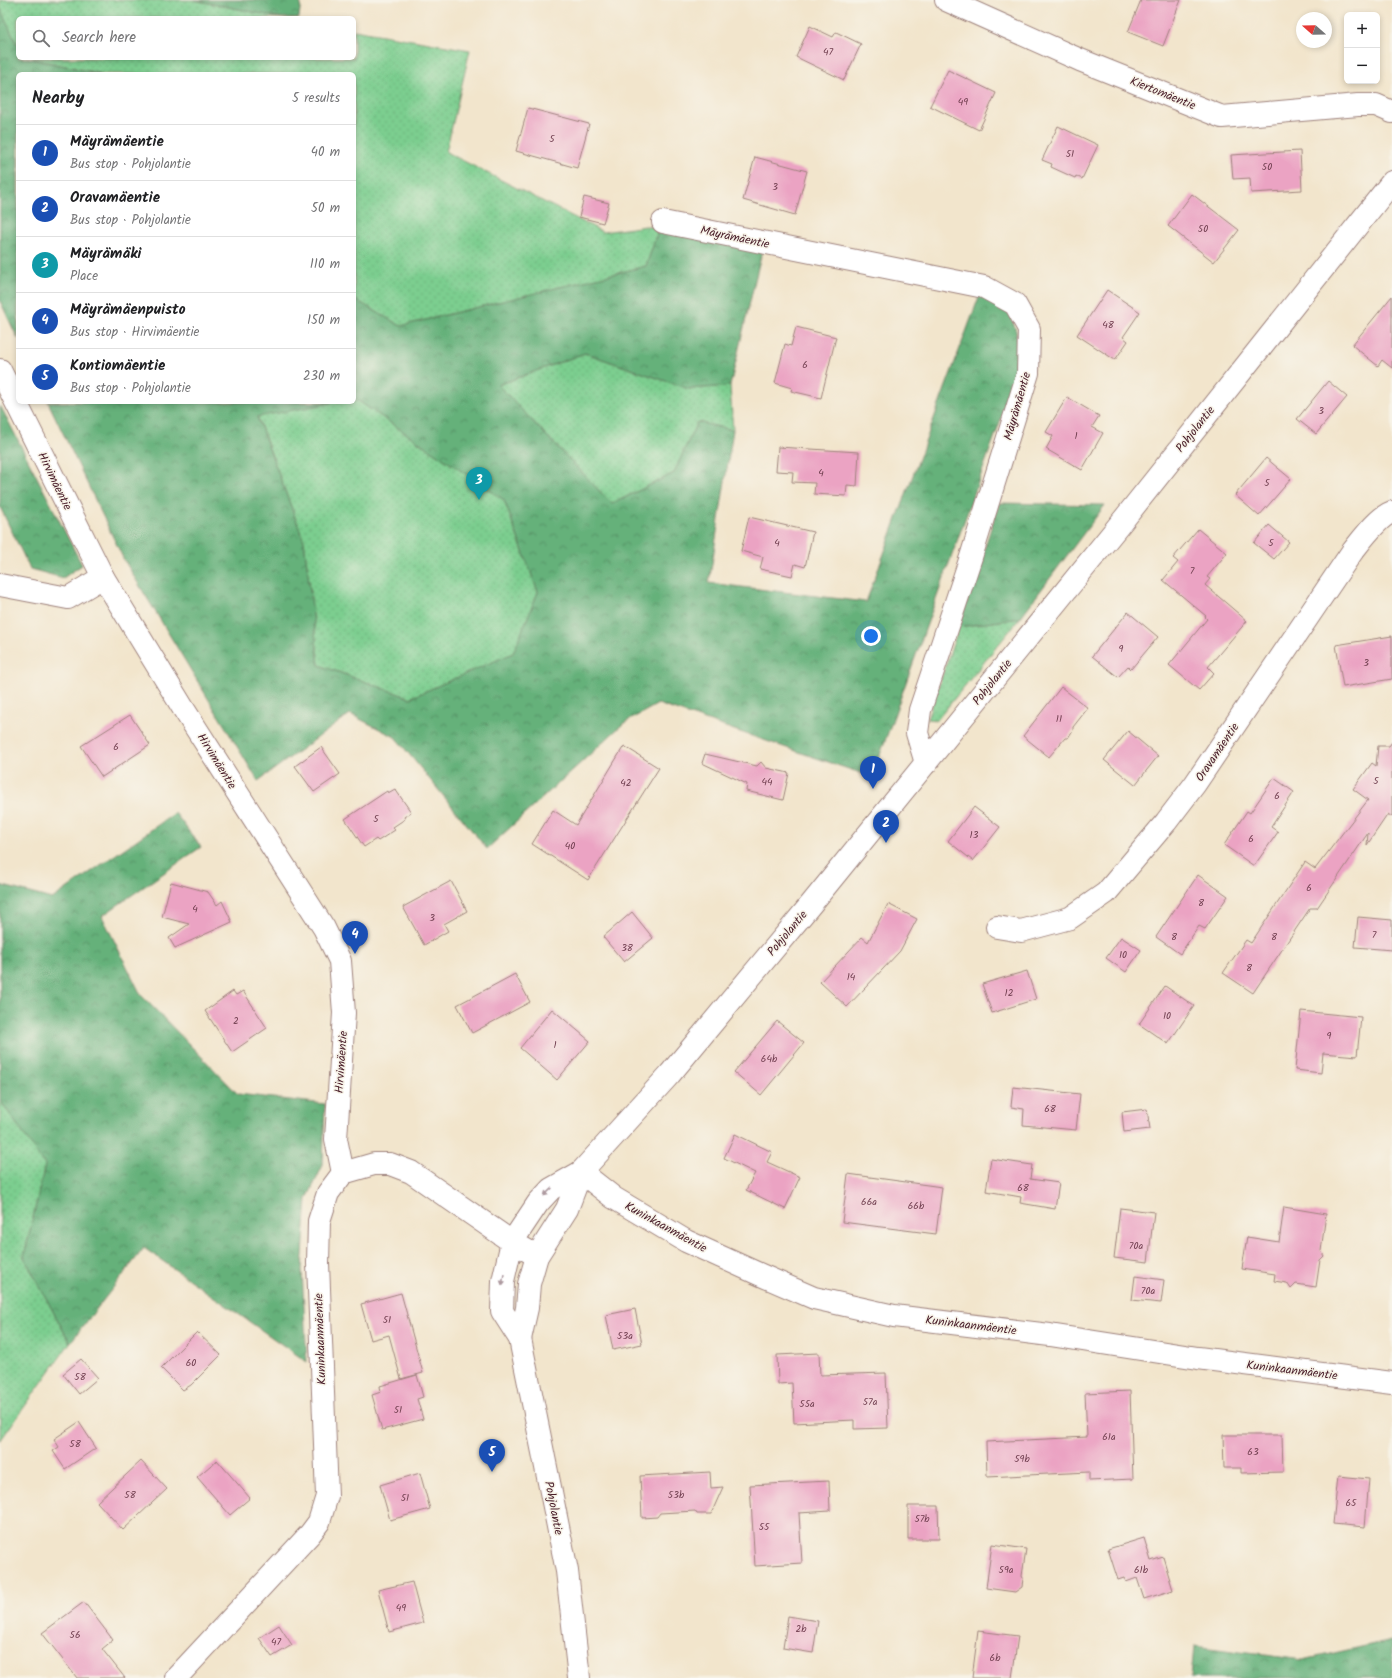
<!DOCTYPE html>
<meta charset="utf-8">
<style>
:root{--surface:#fff;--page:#f6f6f6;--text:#202124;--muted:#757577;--line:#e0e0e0;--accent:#0f766e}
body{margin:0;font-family:Kalam,sans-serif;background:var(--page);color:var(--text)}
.controls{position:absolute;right:12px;top:12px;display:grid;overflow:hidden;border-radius:6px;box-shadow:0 2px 6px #0003}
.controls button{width:36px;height:36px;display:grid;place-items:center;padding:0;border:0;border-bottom:1px solid var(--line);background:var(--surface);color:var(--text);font:20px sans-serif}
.compass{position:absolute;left:1296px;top:12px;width:36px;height:36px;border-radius:50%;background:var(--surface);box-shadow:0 2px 6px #0003;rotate:290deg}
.you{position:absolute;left:871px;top:636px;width:14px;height:14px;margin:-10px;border:3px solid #fff;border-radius:50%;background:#1a73e8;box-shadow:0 0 0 6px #1a73e833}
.badge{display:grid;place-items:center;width:26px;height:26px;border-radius:50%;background:var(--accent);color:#fff;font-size:13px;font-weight:700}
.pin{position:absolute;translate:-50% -33px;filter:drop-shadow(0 1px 2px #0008)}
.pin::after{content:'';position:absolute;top:21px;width:14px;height:12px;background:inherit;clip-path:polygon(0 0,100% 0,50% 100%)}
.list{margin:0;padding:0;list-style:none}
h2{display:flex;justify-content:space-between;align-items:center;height:52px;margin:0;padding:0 16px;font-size:17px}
h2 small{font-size:13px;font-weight:400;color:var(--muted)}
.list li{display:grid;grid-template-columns:26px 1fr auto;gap:12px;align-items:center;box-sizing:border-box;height:56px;padding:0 16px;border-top:1px solid var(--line)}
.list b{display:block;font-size:15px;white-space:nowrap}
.list p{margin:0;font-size:13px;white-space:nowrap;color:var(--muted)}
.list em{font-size:13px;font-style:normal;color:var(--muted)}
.icon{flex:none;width:22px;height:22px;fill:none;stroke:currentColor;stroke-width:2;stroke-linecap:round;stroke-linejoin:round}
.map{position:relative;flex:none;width:1392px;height:1678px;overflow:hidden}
.search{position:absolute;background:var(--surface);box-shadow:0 2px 6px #0003;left:16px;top:16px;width:340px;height:44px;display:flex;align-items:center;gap:10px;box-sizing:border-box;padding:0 14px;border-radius:6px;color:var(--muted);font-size:15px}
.panel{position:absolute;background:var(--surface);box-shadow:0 2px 6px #0003;left:16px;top:72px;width:340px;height:332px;border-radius:6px}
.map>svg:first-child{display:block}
.grass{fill:url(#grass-dots);stroke:#63765d}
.forest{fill:url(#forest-crowns);stroke:#586852}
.building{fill:#eba3c3}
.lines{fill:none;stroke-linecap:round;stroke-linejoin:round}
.minor-casing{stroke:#9e827c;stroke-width:24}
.minor{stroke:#fff;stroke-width:22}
.oneway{fill:#ae9aa0}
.labels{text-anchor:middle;stroke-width:3;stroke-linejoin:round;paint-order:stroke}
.number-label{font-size:10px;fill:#724051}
.street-label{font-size:12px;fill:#4a1f2b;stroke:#f7f3e8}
</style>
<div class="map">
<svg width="1392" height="1678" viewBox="0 0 1392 1678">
<defs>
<pattern id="grass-dots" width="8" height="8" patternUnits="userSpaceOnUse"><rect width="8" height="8" fill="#7cce8f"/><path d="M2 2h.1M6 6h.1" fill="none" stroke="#6db07c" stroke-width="1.8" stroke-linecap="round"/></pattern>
<pattern id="forest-crowns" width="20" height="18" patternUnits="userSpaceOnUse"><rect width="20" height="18" fill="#65b17a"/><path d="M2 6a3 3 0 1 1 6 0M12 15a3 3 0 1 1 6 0" fill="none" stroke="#558f64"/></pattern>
</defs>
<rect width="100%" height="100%" fill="#f7f3e8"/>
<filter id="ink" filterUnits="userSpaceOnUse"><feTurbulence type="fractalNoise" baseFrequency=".025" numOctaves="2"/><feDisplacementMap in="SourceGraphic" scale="8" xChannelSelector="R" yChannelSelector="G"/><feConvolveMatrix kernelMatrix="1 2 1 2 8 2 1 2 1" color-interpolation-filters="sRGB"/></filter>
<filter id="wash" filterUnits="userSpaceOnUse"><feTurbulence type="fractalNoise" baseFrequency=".012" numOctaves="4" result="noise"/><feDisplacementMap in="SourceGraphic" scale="16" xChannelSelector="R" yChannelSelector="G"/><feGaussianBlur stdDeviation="0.9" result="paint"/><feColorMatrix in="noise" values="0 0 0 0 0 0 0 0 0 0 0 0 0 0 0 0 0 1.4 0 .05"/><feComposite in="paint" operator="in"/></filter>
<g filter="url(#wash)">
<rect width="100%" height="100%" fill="#f2e5cc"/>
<g class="grass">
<path d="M 0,0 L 194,0 L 282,18 L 18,18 L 18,47 L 0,8 Z"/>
<path d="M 354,30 L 470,50 L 446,152 L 603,232 L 646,226 L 659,228 L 646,266 L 401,326 L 354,299 L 354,74 L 103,74 L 27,58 L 354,58 Z"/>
<path d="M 585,353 L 689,389 L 730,386 L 733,430 L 697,422 L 674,473 L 612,504 L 498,385 Z"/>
<path d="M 354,398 L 504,500 L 538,592 L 514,653 L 410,698 L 319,665 L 304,541 L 257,416 L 335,402 L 354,402 Z"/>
<path d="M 1020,618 L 937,720 L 927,719 L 959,627 Z"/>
<path d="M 0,1100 L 45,1165 L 24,1257 L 70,1343 L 0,1441 Z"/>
</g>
<g class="forest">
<path d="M 194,0 L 301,0 L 299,18 L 282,18 Z"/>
<path d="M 0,8 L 18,47 L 18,58 L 27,58 L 103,74 L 18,74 L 18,339 L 0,301 Z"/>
<path d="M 659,228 L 762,251 L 730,386 L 689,389 L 585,353 L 498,385 L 612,504 L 674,473 L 697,422 L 733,430 L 709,583 L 866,602 L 980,294 L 1010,313 L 1017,334 L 1018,372 L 872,777 L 658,704 L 624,723 L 487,849 L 395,737 L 350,714 L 258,781 L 124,560 L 48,402 L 335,402 L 257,417 L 304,541 L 319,665 L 410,698 L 513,653 L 538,592 L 504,500 L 354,398 L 354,299 L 401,326 L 646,266 Z"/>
<path d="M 0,405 L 82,565 L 63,578 L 30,569 L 0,507 Z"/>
<path d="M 999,503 L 1105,505 L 1020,618 L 959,627 Z"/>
<path d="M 175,813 L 201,847 L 102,916 L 141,995 L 238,1094 L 325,1104 L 323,1165 L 307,1199 L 302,1270 L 307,1362 L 144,1248 L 70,1343 L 24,1257 L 45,1165 L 0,1100 L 0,885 L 52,899 Z"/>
<path d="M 1392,1640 L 1392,1678 L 1191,1678 L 1194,1646 L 1303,1660 Z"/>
</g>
<g id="blocks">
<g class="building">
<path d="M 1141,0 L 1181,0 L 1163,46 L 1128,32 Z"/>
<path d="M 810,26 L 833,37 L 836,32 L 861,44 L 844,80 L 796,57 Z"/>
<path d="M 948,70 L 996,93 L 979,130 L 930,106 Z"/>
<path d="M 528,108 L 589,124 L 577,168 L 516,151 Z"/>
<path d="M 1058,126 L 1098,145 L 1082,179 L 1076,176 L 1075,178 L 1051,167 L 1052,164 L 1042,160 Z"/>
<path d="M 1300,151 L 1302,190 L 1251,193 L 1250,178 L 1233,179 L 1231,155 Z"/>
<path d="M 755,157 L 807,171 L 795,215 L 743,200 Z"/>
<path d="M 1192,194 L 1239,230 L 1214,262 L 1168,226 Z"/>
<path d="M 584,197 L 609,203 L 603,223 L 579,217 Z"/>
<path d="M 1107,290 L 1140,312 L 1123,337 L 1128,341 L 1115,360 L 1077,335 Z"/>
<path d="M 1392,296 L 1392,368 L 1382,360 L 1378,366 L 1352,345 Z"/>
<path d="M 796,327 L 836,337 L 821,398 L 791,391 L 792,388 L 775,383 L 785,344 L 791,346 Z"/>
<path d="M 1328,381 L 1347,397 L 1316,434 L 1297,419 Z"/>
<path d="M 1067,397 L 1099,416 L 1092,427 L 1103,433 L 1082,470 L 1046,449 L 1053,436 L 1046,432 Z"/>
<path d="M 778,447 L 859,452 L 857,486 L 847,485 L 846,496 L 814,494 L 815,483 L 792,482 L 793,472 L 776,471 Z"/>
<path d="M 1266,458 L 1291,479 L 1259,516 L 1235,495 Z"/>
<path d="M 749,517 L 813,532 L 805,567 L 795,564 L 792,576 L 760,569 L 763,557 L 741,551 Z"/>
<path d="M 1269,525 L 1289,542 L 1274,559 L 1254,543 Z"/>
<path d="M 1198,529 L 1227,553 L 1207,577 L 1210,579 L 1205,585 L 1247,621 L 1208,667 L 1214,673 L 1199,690 L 1169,665 L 1207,619 L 1205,617 L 1206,616 L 1163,580 L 1178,562 L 1173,558 Z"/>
<path d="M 1128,612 L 1158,637 L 1131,669 L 1128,666 L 1118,677 L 1092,656 Z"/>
<path d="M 1392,636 L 1392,679 L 1343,687 L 1336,645 Z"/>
<path d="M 1061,687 L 1088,708 L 1073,727 L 1073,730 L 1068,738 L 1065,738 L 1049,757 L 1023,736 Z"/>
<path d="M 130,715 L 150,745 L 102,777 L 81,746 Z"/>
<path d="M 1128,731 L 1158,756 L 1135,785 L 1104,760 Z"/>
<path d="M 1392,742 L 1392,817 L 1388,814 L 1367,845 L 1368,833 L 1317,908 L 1310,908 L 1253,993 L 1223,973 L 1246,940 L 1251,943 L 1305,862 L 1315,869 L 1368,800 L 1353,789 L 1372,763 L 1376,766 L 1378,746 L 1389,746 Z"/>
<path d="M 624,746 L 659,768 L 588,880 L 532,844 L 553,810 L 576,825 Z"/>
<path d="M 321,747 L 340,774 L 314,792 L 295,766 Z"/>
<path d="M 705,754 L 757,766 L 761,762 L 766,768 L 789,773 L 783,800 L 746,791 L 747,784 L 702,763 Z"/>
<path d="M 1274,778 L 1294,792 L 1271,827 L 1278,832 L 1254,866 L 1224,845 L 1247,811 L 1250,813 Z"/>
<path d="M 395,789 L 411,812 L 404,817 L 405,819 L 393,827 L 395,830 L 378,841 L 376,839 L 364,847 L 345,819 L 387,791 L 388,793 Z"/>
<path d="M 974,807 L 1000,827 L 973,861 L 948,841 Z"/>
<path d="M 1198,875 L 1228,896 L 1205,929 L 1199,926 L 1180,954 L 1156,937 Z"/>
<path d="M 451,881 L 467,911 L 444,924 L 448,931 L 424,945 L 403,907 Z"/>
<path d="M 171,882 L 208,892 L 217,905 L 222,901 L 232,922 L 175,948 L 169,938 L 189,924 L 162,917 Z"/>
<path d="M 888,904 L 917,919 L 900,951 L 847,1007 L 820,982 L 862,937 L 868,942 Z"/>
<path d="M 632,912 L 653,938 L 624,962 L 603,937 Z"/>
<path d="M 1358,917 L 1392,920 L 1392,950 L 1355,947 Z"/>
<path d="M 1121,937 L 1141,950 L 1126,972 L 1106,958 Z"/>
<path d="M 1027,971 L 1036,999 L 992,1013 L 982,984 Z"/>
<path d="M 515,974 L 530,1002 L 472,1033 L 457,1005 Z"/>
<path d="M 1165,986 L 1194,1006 L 1168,1044 L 1139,1024 Z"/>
<path d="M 233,991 L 236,995 L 243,991 L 267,1028 L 232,1052 L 205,1011 Z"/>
<path d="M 552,1009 L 590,1041 L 557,1080 L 520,1048 Z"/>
<path d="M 1301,1011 L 1361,1017 L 1357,1056 L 1323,1053 L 1321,1073 L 1295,1070 Z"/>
<path d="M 777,1021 L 804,1043 L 761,1095 L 734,1072 Z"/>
<path d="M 1013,1087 L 1080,1094 L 1076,1130 L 1023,1125 L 1024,1109 L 1011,1107 Z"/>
<path d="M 1147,1109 L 1150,1129 L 1124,1132 L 1122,1112 Z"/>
<path d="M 735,1134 L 772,1152 L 767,1162 L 800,1177 L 785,1209 L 746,1190 L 755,1173 L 724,1158 Z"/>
<path d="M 991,1159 L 1032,1165 L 1030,1179 L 1059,1183 L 1055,1209 L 1020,1203 L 1021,1197 L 986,1191 Z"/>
<path d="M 848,1174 L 942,1187 L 936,1234 L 842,1222 Z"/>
<path d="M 1284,1207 L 1326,1214 L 1321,1251 L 1324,1256 L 1320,1260 L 1316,1287 L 1296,1284 L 1291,1289 L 1287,1283 L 1274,1281 L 1275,1274 L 1242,1269 L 1247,1237 L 1279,1242 Z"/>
<path d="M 1120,1208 L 1154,1212 L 1148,1262 L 1114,1258 Z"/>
<path d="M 1135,1276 L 1164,1280 L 1161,1303 L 1132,1300 Z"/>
<path d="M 401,1293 L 423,1373 L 401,1379 L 389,1335 L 371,1340 L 361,1304 Z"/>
<path d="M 635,1309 L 642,1344 L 613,1350 L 606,1315 Z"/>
<path d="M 197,1332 L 221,1355 L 191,1385 L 183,1390 L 161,1368 Z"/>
<path d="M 819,1353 L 820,1375 L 886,1373 L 888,1428 L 854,1429 L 854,1420 L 794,1423 L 792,1383 L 778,1384 L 777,1355 Z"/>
<path d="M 81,1359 L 98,1378 L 79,1394 L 63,1374 Z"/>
<path d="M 417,1375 L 423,1397 L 417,1399 L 423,1419 L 382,1430 L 372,1395 L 381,1392 L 380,1386 Z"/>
<path d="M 1130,1391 L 1133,1479 L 1089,1481 L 1089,1472 L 987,1477 L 986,1442 L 1087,1437 L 1085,1393 Z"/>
<path d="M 79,1422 L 96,1448 L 65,1469 L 53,1451 L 59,1447 L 54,1439 Z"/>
<path d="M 1223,1435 L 1282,1435 L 1283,1472 L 1241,1473 L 1241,1468 L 1224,1468 Z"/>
<path d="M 217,1460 L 250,1498 L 230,1515 L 197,1477 Z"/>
<path d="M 141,1461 L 167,1489 L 123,1530 L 97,1502 Z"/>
<path d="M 710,1472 L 711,1488 L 723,1487 L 711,1514 L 697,1514 L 695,1511 L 660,1513 L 657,1517 L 642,1518 L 640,1476 Z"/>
<path d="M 420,1473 L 430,1509 L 390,1520 L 380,1485 Z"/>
<path d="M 1338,1476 L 1369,1479 L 1365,1527 L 1333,1524 Z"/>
<path d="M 829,1481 L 830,1511 L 799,1513 L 802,1563 L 755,1566 L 750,1485 Z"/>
<path d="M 908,1506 L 938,1506 L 939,1539 L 908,1539 Z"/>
<path d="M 1144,1538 L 1151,1561 L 1163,1557 L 1173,1590 L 1144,1599 L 1137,1578 L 1126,1582 L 1124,1578 L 1118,1580 L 1108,1549 Z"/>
<path d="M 992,1544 L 1026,1549 L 1022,1576 L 1023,1578 L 1022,1587 L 1015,1592 L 986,1588 Z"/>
<path d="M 412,1582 L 423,1623 L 389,1632 L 378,1590 Z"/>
<path d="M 84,1602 L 113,1640 L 102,1649 L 125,1678 L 77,1678 L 42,1633 Z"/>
<path d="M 788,1616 L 818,1621 L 813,1653 L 783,1648 Z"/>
<path d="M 279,1625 L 292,1645 L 272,1657 L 259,1638 Z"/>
<path d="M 978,1631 L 1018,1636 L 1012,1678 L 972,1678 Z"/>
</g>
</g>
</g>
<g filter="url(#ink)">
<use href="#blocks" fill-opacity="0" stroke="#9e827c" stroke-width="1"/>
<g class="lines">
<g class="minor-casing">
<g id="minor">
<path d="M 946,0 L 1080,60 L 1222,117 L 1358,105 L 1376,105 L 1392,112"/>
<path d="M 663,222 L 984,287 L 1015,304 L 1029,329 L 1028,373 L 971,557 L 920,710 L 917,733 L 926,763"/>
<path d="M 0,370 L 103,577 L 183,708 L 324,928 L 340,961 L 344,1013 L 336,1139 L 343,1173"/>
<path d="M 0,585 L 68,598 L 103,577"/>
<path d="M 997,927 L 1021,931 L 1070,918 L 1106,893 L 1166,822 L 1195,784 L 1352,552 C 1361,541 1378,517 1392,512"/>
<path d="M 581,1172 L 614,1198 L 686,1241 L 761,1275 L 814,1298 L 894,1316 L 1050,1335 L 1198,1358 L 1392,1383"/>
<path d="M 520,1339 L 527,1308 L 529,1284 L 537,1256 L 567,1209 L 581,1172"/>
<path d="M 176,1678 L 310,1534 L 319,1522 L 327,1496 L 318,1263 L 319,1221 L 328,1193 L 343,1173 L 374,1164 L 390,1164 L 411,1172 L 512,1242 L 537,1256"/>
<path d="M 579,1678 L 567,1571 L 520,1339 L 502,1311 L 503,1281 L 512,1242 L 538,1203 L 551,1189 L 581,1172 L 670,1074 L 812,903 L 1124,519 L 1392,182"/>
</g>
</g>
<use href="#minor" class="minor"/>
</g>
<defs><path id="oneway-solid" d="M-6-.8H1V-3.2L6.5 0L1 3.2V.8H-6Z"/></defs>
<g class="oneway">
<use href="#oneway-solid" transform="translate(548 1192) rotate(136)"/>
<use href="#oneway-solid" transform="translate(503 1280) rotate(99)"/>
</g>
</g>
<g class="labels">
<g class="number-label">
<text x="828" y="55">47</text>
<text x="963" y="105">49</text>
<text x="552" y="142">5</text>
<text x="1070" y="157">51</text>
<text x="1267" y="170">50</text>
<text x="775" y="190">3</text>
<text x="1203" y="232">50</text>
<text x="1108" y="328">48</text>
<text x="805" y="368">6</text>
<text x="1321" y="414">3</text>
<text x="1076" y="439">1</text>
<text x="821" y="476">4</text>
<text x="1267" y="486">5</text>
<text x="777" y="546">4</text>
<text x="1271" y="546">5</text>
<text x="1192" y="574">7</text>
<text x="1121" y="652">9</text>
<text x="1366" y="666">3</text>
<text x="1059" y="722">11</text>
<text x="116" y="750">6</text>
<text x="1376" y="784">5</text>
<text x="767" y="785">44</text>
<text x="626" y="786">42</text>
<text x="1277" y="799">6</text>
<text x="376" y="822">5</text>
<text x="974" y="838">13</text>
<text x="1251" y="842">6</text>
<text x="570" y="849">40</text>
<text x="1309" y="891">6</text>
<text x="1201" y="906">8</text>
<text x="195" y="912">4</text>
<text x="432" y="921">3</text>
<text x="1374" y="938">7</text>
<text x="1174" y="940">8</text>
<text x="1274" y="940">8</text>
<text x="627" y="951">38</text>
<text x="1123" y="958">10</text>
<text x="1249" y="971">8</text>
<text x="851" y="980">14</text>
<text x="1009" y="996">12</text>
<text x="1167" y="1019">10</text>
<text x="236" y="1024">2</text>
<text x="1329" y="1039">9</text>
<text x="555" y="1048">1</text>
<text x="769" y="1062">64b</text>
<text x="1050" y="1112">68</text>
<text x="1023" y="1191">68</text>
<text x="869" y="1205">66a</text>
<text x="916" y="1209">66b</text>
<text x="1136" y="1249">70a</text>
<text x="1148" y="1294">70a</text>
<text x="387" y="1323">51</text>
<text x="625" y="1339">53a</text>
<text x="191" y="1366">60</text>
<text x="80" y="1380">58</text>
<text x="870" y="1405">57a</text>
<text x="807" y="1407">55a</text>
<text x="398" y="1413">51</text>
<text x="1109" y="1440">61a</text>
<text x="75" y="1447">58</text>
<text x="1253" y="1455">63</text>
<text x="1022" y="1462">59b</text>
<text x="130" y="1498">58</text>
<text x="676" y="1498">53b</text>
<text x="405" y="1501">51</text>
<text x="1351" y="1506">65</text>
<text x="922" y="1522">57b</text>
<text x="764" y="1530">55</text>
<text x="1006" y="1573">59a</text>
<text x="1141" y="1573">61b</text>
<text x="401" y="1611">49</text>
<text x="801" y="1632">2b</text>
<text x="75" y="1638">56</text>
<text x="276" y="1645">47</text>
<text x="995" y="1661">6b</text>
</g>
<g class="street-label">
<text transform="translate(1163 93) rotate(22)" y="4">Kiertomäentie</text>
<text transform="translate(735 237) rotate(12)" y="4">Mäyrämäentie</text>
<text transform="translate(1017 406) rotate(-74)" y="4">Mäyrämäentie</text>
<text transform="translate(1195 429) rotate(-52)" y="4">Pohjolantie</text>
<text transform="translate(55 481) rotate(64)" y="4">Hirvimäentie</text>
<text transform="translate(992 682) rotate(-51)" y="4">Pohjolantie</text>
<text transform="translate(1217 752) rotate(-56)" y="4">Oravamäentie</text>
<text transform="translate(217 761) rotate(58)" y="4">Hirvimäentie</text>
<text transform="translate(787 933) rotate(-50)" y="4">Pohjolantie</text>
<text transform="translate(341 1062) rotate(-86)" y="4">Hirvimäentie</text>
<text transform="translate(666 1227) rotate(29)" y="4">Kuninkaanmäentie</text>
<text transform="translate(971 1325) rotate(7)" y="4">Kuninkaanmäentie</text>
<text transform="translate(320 1339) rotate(-92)" y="4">Kuninkaanmäentie</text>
<text transform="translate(1292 1370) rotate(7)" y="4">Kuninkaanmäentie</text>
<text transform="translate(554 1508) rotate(79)" y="4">Pohjolantie</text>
</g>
</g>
</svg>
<div class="controls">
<button>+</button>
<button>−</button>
</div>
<svg class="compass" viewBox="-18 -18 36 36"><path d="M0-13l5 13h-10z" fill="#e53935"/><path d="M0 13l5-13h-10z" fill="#757577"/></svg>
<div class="you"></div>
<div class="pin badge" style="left:873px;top:789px;background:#1a4fb4">1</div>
<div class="pin badge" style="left:886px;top:843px;background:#1a4fb4">2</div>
<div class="pin badge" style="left:479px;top:500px;background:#0f9aa8">3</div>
<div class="pin badge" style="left:355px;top:954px;background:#1a4fb4">4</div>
<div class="pin badge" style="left:492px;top:1472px;background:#1a4fb4">5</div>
<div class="search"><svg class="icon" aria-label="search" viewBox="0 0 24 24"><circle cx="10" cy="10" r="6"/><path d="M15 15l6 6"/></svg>Search here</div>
<section class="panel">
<h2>Nearby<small>5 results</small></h2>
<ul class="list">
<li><span class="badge" style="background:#1a4fb4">1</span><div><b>Mäyrämäentie</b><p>Bus stop · Pohjolantie</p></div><em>40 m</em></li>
<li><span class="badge" style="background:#1a4fb4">2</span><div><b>Oravamäentie</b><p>Bus stop · Pohjolantie</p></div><em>50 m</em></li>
<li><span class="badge" style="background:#0f9aa8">3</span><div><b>Mäyrämäki</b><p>Place</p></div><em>110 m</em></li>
<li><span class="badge" style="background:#1a4fb4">4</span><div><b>Mäyrämäenpuisto</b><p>Bus stop · Hirvimäentie</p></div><em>150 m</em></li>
<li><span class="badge" style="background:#1a4fb4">5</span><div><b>Kontiomäentie</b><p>Bus stop · Pohjolantie</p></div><em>230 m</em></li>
</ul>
</section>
</div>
